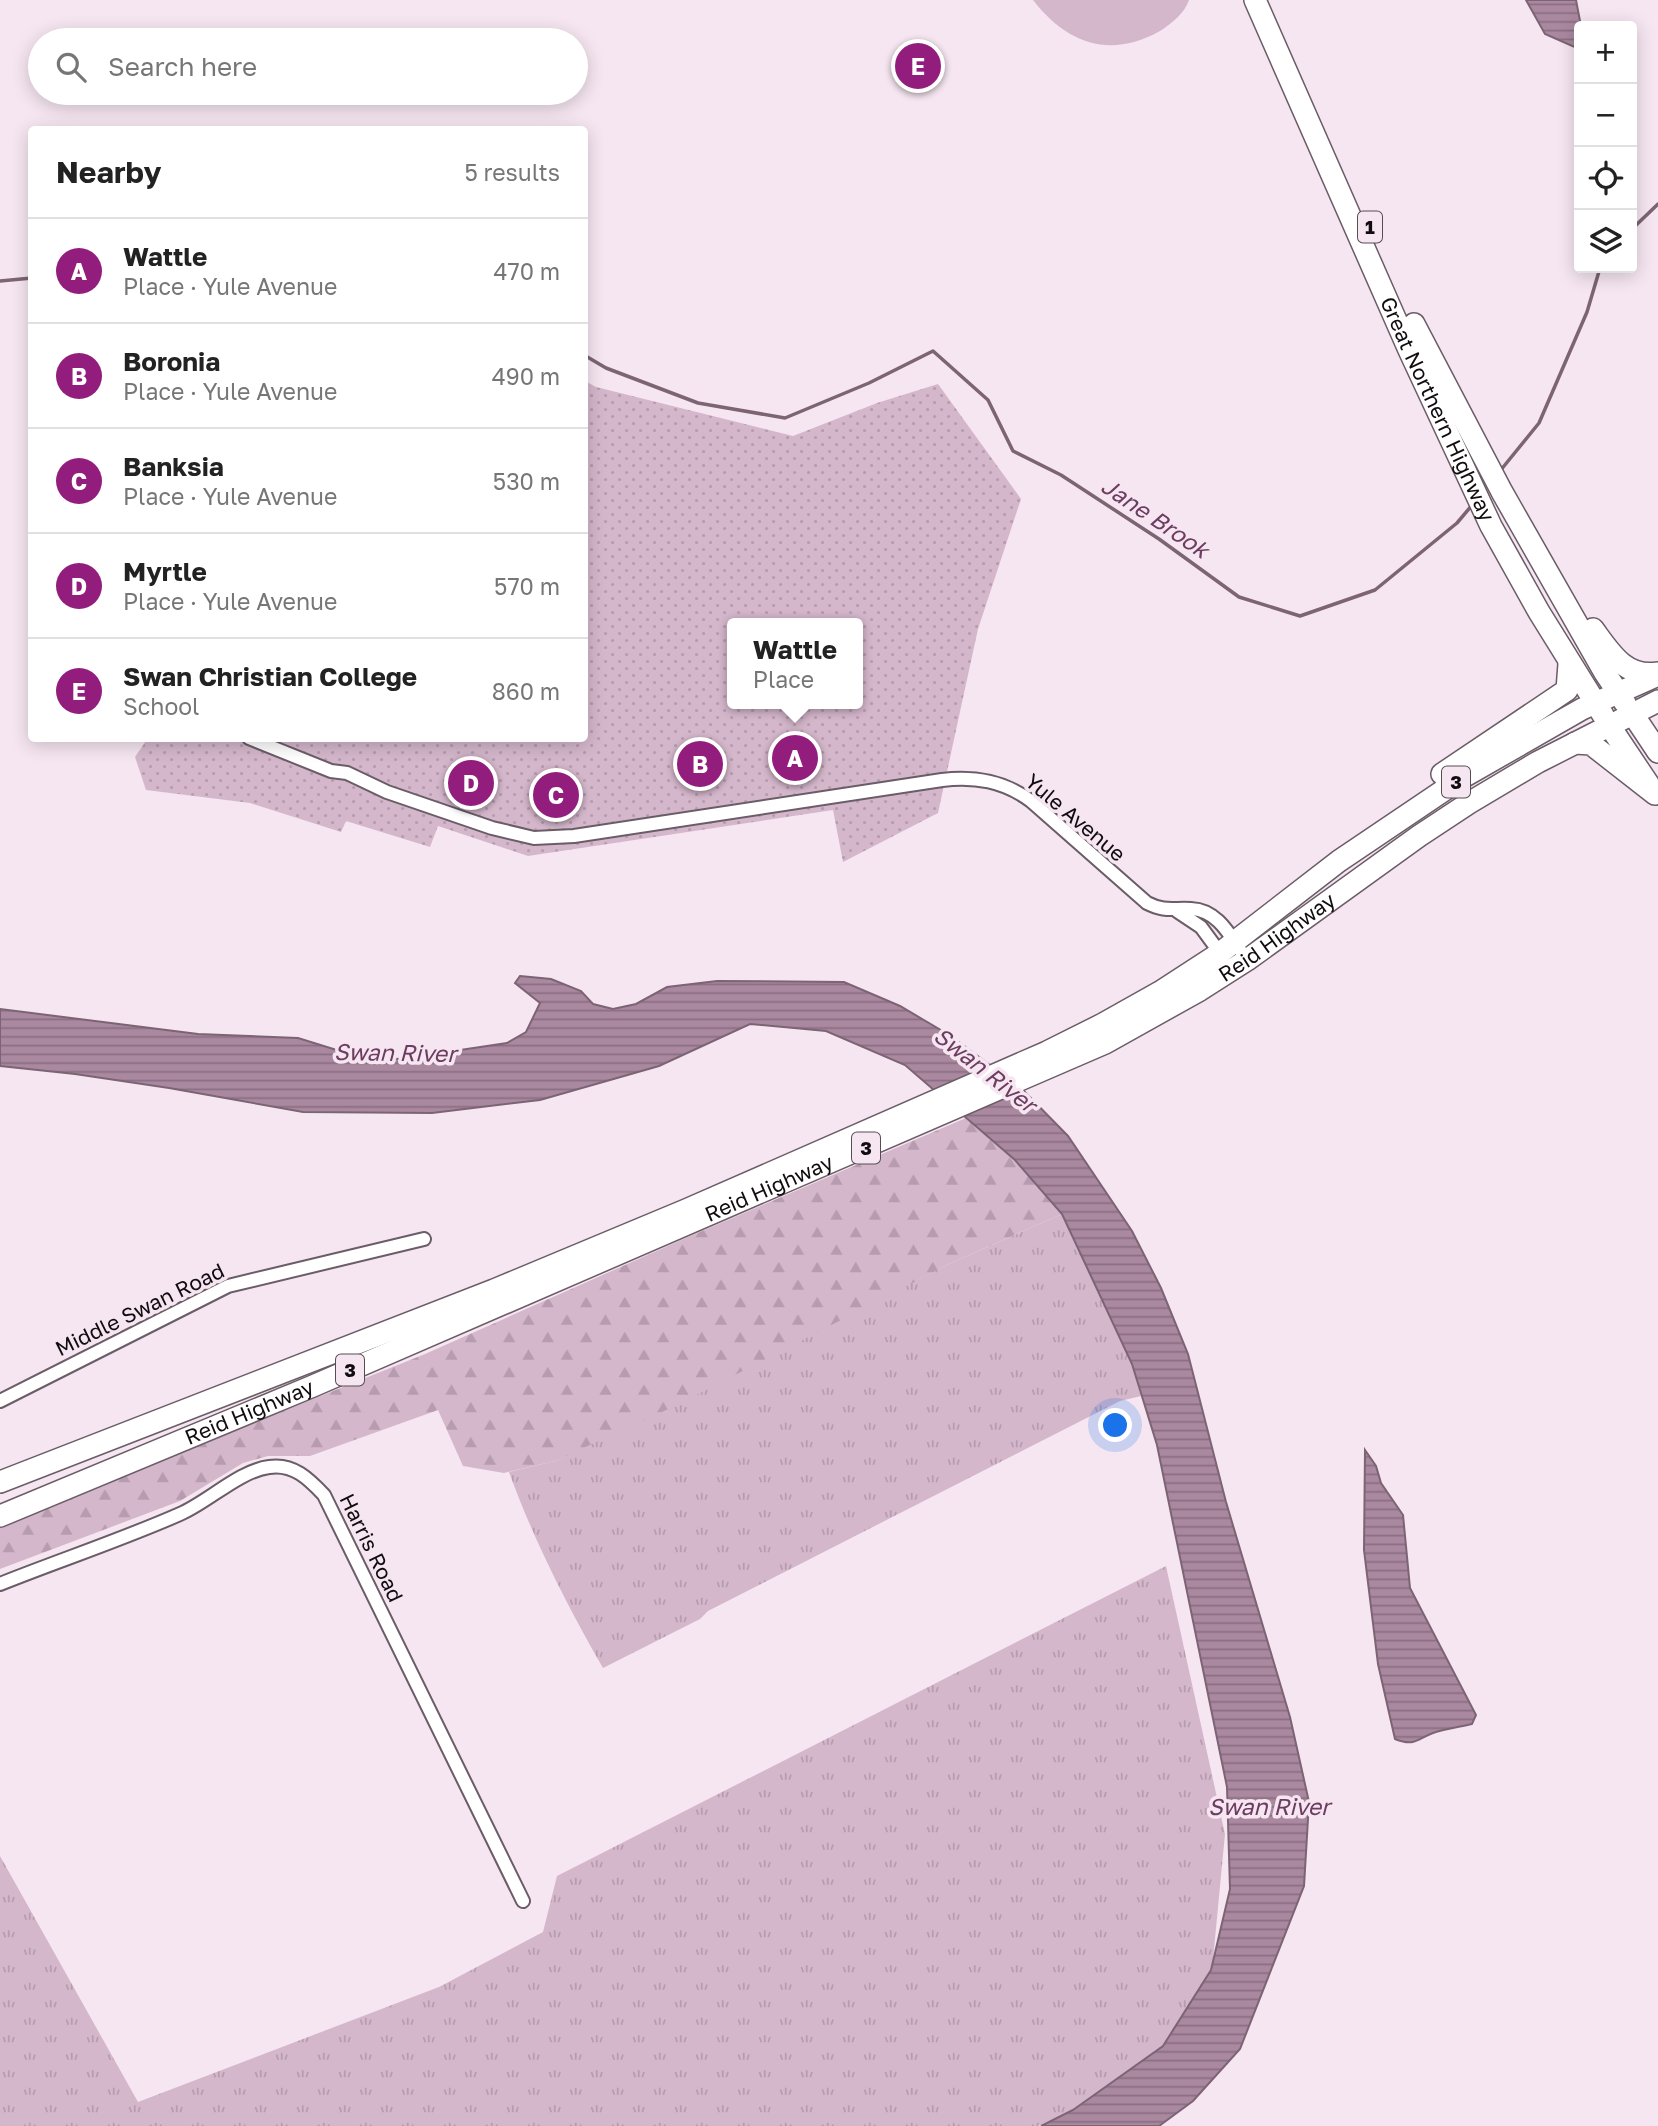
<!DOCTYPE html>
<meta charset="utf-8">
<style>
:root{--surface:#fff;--page:#f6f6f6;--text:#222;--muted:#767676;--line:#e0e0e0;--accent:#921d7c}
body{margin:0;font-family:"Golos Text",sans-serif;background:var(--page);color:var(--text)}
.controls{position:absolute;right:21px;top:21px;display:grid;overflow:hidden;border-radius:7px;box-shadow:0 4px 18px #0003}
.controls button{width:63px;height:63px;display:grid;place-items:center;padding:0;border:0;border-bottom:2px solid var(--line);background:var(--surface);color:var(--text);font:35px sans-serif}
.you{position:absolute;left:1116px;top:1426px;width:24px;height:24px;margin:-18px;border:5px solid #fff;border-radius:50%;background:#1a73e8;box-shadow:0 0 0 10px #1a73e833}
.badge{display:grid;place-items:center;width:46px;height:46px;border-radius:50%;background:var(--accent);color:#fff;font-size:23px;font-weight:700}
.pin{position:absolute;translate:-50% -50%;border:4px solid #fff;box-shadow:0 2px 7px #0006}
.popup{position:absolute;left:727px;top:618px;width:136px;height:91px;box-sizing:border-box;display:grid;place-content:center;border-radius:7px;background:var(--surface);filter:drop-shadow(0 2px 5px #0005);font-size:23px;white-space:nowrap;color:var(--muted)}
.popup b{font-size:26px;color:var(--text)}
.popup::after{content:'';position:absolute;left:50%;top:100%;margin-left:-14px;border:14px solid transparent;border-top-color:var(--surface)}
.list{margin:0;padding:0;list-style:none}
h2{display:flex;justify-content:space-between;align-items:center;height:91px;margin:0;padding:0 28px;font-size:30px}
h2 small{font-size:23px;font-weight:400;color:var(--muted)}
.list li{display:grid;grid-template-columns:46px 1fr auto;gap:21px;align-items:center;box-sizing:border-box;height:105px;padding:0 28px;border-top:2px solid var(--line)}
.list b{display:block;font-size:26px;white-space:nowrap}
.list p{margin:0;font-size:23px;white-space:nowrap;color:var(--muted)}
.list em{font-size:23px;font-style:normal;color:var(--muted)}
.icon{flex:none;width:38px;height:38px;fill:none;stroke:currentColor;stroke-width:2;stroke-linecap:round;stroke-linejoin:round}
.map{position:relative;flex:none;width:1658px;height:2126px;overflow:hidden}
.search{position:absolute;background:var(--surface);box-shadow:0 4px 18px #0003;left:28px;top:28px;width:560px;height:77px;display:flex;align-items:center;gap:18px;box-sizing:border-box;padding:0 24px;border-radius:38px;color:var(--muted);font-size:26px}
.panel{position:absolute;background:var(--surface);box-shadow:0 4px 18px #0003;left:28px;top:126px;width:560px;height:616px;border-radius:7px}
.map>svg:first-child{display:block}
.grass{fill:url(#grass-tufts)}
.forest{fill:url(#forest-firs)}
.park{fill:url(#park-dots);fill-rule:evenodd}
.pitch{fill:#d5b7cc}
.water{fill:url(#water-rules);stroke:#7c6474;stroke-width:2}
.lines{fill:none;stroke-linecap:round;stroke-linejoin:round}
.stream{stroke:#7c6474;stroke-width:3.5}
.minor-casing{stroke:#6b5d67;stroke-width:16}
.primary-casing{stroke:#6b5d67;stroke-width:24}
.trunk-casing{stroke:#6b5d67;stroke-width:24}
.minor{stroke:#fff;stroke-width:12}
.primary{stroke:#fff;stroke-width:21}
.trunk{stroke:#fff;stroke-width:21}
.labels{text-anchor:middle;stroke-width:7;stroke-linejoin:round;paint-order:stroke}
.shield{fill:#f6e6f1;stroke:#564d53;stroke-width:2}
.shield-label{font-size:19px;font-weight:bold;fill:#110c0f}
.street-label{font-size:21px;fill:#110c0f;stroke:#f6e6f1}
.water-label{font-size:23px;font-style:italic;fill:#6c3d60;stroke:#f6e6f1}
</style>
<div class="map">
<svg width="1658" height="2126" viewBox="0 0 1658 2126">
<defs>
<pattern id="grass-tufts" width="24" height="20" patternUnits="userSpaceOnUse" patternTransform="scale(1.75)"><rect width="24" height="20" fill="#d5b7cc"/><path d="M3 7l-1-3M5 7V3M7 7l1-3M15 17l-1-3M17 17v-4M19 17l1-3" fill="none" stroke="#b69cae"/></pattern>
<pattern id="forest-firs" width="22" height="20" patternUnits="userSpaceOnUse" patternTransform="scale(1.75)"><rect width="22" height="20" fill="#d5b7cc"/><path d="M5 1l3.5 6h-7zM16 11l3.5 6h-7z" fill="#b69cae"/></pattern>
<pattern id="park-dots" width="8" height="8" patternUnits="userSpaceOnUse" patternTransform="scale(1.75)"><rect width="8" height="8" fill="#d5b7cc"/><path d="M2 2h.1M6 6h.1" fill="none" stroke="#b69cae" stroke-width="1.8" stroke-linecap="round"/></pattern>
<pattern id="water-rules" width="6" height="5" patternUnits="userSpaceOnUse" patternTransform="scale(1.75)"><rect width="6" height="5" fill="#aa89a0"/><path d="M0 2.5h6" fill="none" stroke="#896e81"/></pattern>
</defs>
<rect width="100%" height="100%" fill="#f6e6f1"/>
<g class="grass">
<path d="M 1062,1214 L 1132,1364 L 1141,1396 L 1120,1401 L 708,1611 L 700,1619 L 603,1668 C 567,1605 534,1541 509,1472 L 555,1461 L 949,1264 Z"/>
<path d="M 1166,1566 L 1225,1834 L 1212,1970 L 1163,2046 L 1073,2110 L 1038,2126 L 0,2126 L 0,1856 L 138,2102 L 439,1987 L 543,1932 L 557,1876 Z"/>
</g>
<path class="forest" d="M 966,1118 L 1015,1160 L 1062,1214 L 949,1264 L 677,1405 L 555,1461 L 504,1473 L 463,1466 L 438,1410 L 310,1456 L 268,1456 L 243,1463 L 180,1501 L 0,1569 L 0,1525 L 425,1354 L 688,1237 Z"/>
<path class="park" d="M 585,381 L 596,387 L 793,436 L 877,403 L 938,384 L 1021,499 L 978,629 L 938,813 L 843,862 L 833,810 L 528,856 L 438,826 L 430,847 L 346,821 L 341,832 L 250,803 L 146,790 L 135,757 L 148,738 L 584,738 ZM 732,623 L 858,623 L 858,704 L 732,704 Z"/>
<path class="pitch" d="M 1033,0 L 1189,0 C 1184,14 1172,23 1160,31 C 1110,59 1067,44 1033,0 Z"/>
<g class="water">
<path d="M 1526,0 L 1576,0 L 1581,26 L 1579,26 L 1579,49 L 1545,34 Z"/>
<path d="M 520,976 L 551,979 L 581,991 L 593,1004 L 613,1009 L 636,1004 L 667,987 L 717,981 L 844,982 L 900,1006 L 951,1036 L 1022,1089 L 1068,1136 L 1132,1231 L 1161,1288 L 1188,1354 L 1226,1502 L 1290,1717 L 1309,1802 L 1304,1886 L 1240,2049 L 1193,2101 L 1159,2126 L 1041,2126 L 1073,2110 L 1163,2046 L 1211,1970 L 1230,1889 L 1227,1787 L 1157,1445 L 1132,1364 L 1062,1214 L 1015,1160 L 905,1065 L 826,1031 L 750,1024 L 659,1066 L 540,1100 L 432,1113 L 303,1112 L 169,1088 L 75,1074 L 0,1066 L 0,1009 L 198,1034 L 298,1038 L 356,1056 L 400,1059 L 507,1043 L 526,1032 L 540,1003 L 515,983 Z"/>
<path d="M 1365,1450 L 1376,1466 L 1381,1483 L 1403,1515 L 1410,1588 L 1476,1715 L 1472,1724 C 1459,1727 1445,1729 1433,1733 C 1417,1739 1415,1747 1395,1739 L 1378,1664 L 1364,1550 Z"/>
</g>
<g class="lines">
<g class="stream">
<path d="M 1632,229 L 1658,204"/>
<path d="M 0,281 L 32,278"/>
<path d="M 584,355 L 606,368 L 698,403 L 785,418 L 869,383 L 933,351 L 988,400 L 1013,451 L 1061,475 L 1159,539 L 1239,597 L 1300,616 L 1375,590 L 1457,523 L 1473,504"/>
<path d="M 1500,471 L 1539,423 L 1587,312 L 1600,268"/>
</g>
<g class="minor-casing">
<g id="minor">
<path d="M 249,738 L 331,771 L 347,773 L 387,792 L 492,828 L 534,838 L 574,836 L 942,780 C 975,776 1004,781 1031,801 L 1147,903 C 1165,912 1172,908 1191,909 C 1220,910 1232,940 1247,960"/>
<path d="M 1177,911 L 1201,927 L 1223,957"/>
<path d="M 0,1401 L 228,1286 L 424,1239"/>
<path d="M 0,1584 C 60,1560 121,1540 180,1514 C 208,1502 239,1471 269,1467 C 293,1463 309,1479 324,1495 L 523,1901"/>
</g>
</g>
<g class="primary-casing">
<g id="primary">
<path d="M 1632,713 L 1658,752"/>
<path d="M 1609,725 L 1651,788"/>
</g>
</g>
<g class="trunk-casing">
<g id="trunk">
<path id="s1" d="M 1255,0 L 1409,350 L 1491,526 L 1539,612 L 1603,715"/>
<path d="M 1414,324 L 1502,492 L 1605,673 L 1625,703"/>
<path d="M 1593,629 C 1610,652 1625,678 1657,673"/>
<path d="M 1575,743 L 1591,744 L 1655,794"/>
<path d="M 1657,750 L 1658,743"/>
<path d="M 1442,774 L 1567,690 L 1569,664"/>
<path d="M 0,1482 L 494,1290 L 686,1210 L 1047,1052 L 1103,1024 L 1160,992 L 1220,953 L 1339,861 L 1465,776 L 1582,709 L 1658,675"/>
<path id="s2" d="M 0,1516 L 313,1386 L 1105,1043 L 1200,990 L 1247,960 L 1419,836 L 1469,803 L 1538,762 L 1658,701"/>
</g>
</g>
<use href="#minor" class="minor"/>
<use href="#primary" class="primary"/>
<use href="#trunk" class="trunk"/>
</g>
<g class="labels">
<g class="shield">
<rect x="1358" y="211.5" width="24" height="31" rx="5"/>
<rect x="1442" y="766.5" width="28" height="31" rx="5"/>
<rect x="852" y="1132.5" width="28" height="31" rx="5"/>
<rect x="336" y="1354.5" width="28" height="31" rx="5"/>
</g>
<g class="shield-label">
<text x="1370" y="234">1</text>
<text x="1456" y="789">3</text>
<text x="866" y="1155">3</text>
<text x="350" y="1377">3</text>
</g>
<g class="street-label">
<text dy="7" stroke="none"><textPath href="#s1" startOffset="448">Great Northern Highway</textPath></text>
<text transform="translate(1075 818) rotate(40)" y="7">Yule Avenue</text>
<text dy="7" stroke="none"><textPath href="#s2" startOffset="1404">Reid Highway</textPath></text>
<text dy="7" stroke="none"><textPath href="#s2" startOffset="836">Reid Highway</textPath></text>
<text transform="translate(140 1310) rotate(-26)" y="7">Middle Swan Road</text>
<text dy="7" stroke="none"><textPath href="#s2" startOffset="270">Reid Highway</textPath></text>
<text transform="translate(371 1548) rotate(64)" y="7">Harris Road</text>
</g>
<g class="water-label">
<text transform="translate(1155 518) rotate(34)" y="8">Jane Brook</text>
<text transform="translate(395 1053) rotate(1)" y="8">Swan River</text>
<text transform="translate(985 1070) rotate(38)" y="8">Swan River</text>
<text x="1269" y="1815">Swan River</text>
</g>
</g>
</svg>
<div class="controls">
<button>+</button>
<button>−</button>
<button><svg class="icon" aria-label="locate" viewBox="0 0 24 24"><circle cx="12" cy="12" r="6"/><path d="M12 2v4M12 18v4M2 12h4M18 12h4"/></svg></button>
<button><svg class="icon" aria-label="layers" viewBox="0 0 24 24"><path d="M12 4l9 5-9 5-9-5zM3 14l9 5 9-5"/></svg></button>
</div>
<div class="you"></div>
<div class="pin badge" style="left:795px;top:758px">A</div>
<div class="popup"><b>Wattle</b>Place</div>
<div class="pin badge" style="left:700px;top:764px">B</div>
<div class="pin badge" style="left:556px;top:795px">C</div>
<div class="pin badge" style="left:471px;top:783px">D</div>
<div class="pin badge" style="left:918px;top:66px">E</div>
<div class="search"><svg class="icon" aria-label="search" viewBox="0 0 24 24"><circle cx="10" cy="10" r="6"/><path d="M15 15l6 6"/></svg>Search here</div>
<section class="panel">
<h2>Nearby<small>5 results</small></h2>
<ul class="list">
<li><span class="badge">A</span><div><b>Wattle</b><p>Place · Yule Avenue</p></div><em>470 m</em></li>
<li><span class="badge">B</span><div><b>Boronia</b><p>Place · Yule Avenue</p></div><em>490 m</em></li>
<li><span class="badge">C</span><div><b>Banksia</b><p>Place · Yule Avenue</p></div><em>530 m</em></li>
<li><span class="badge">D</span><div><b>Myrtle</b><p>Place · Yule Avenue</p></div><em>570 m</em></li>
<li><span class="badge">E</span><div><b>Swan Christian College</b><p>School</p></div><em>860 m</em></li>
</ul>
</section>
</div>
